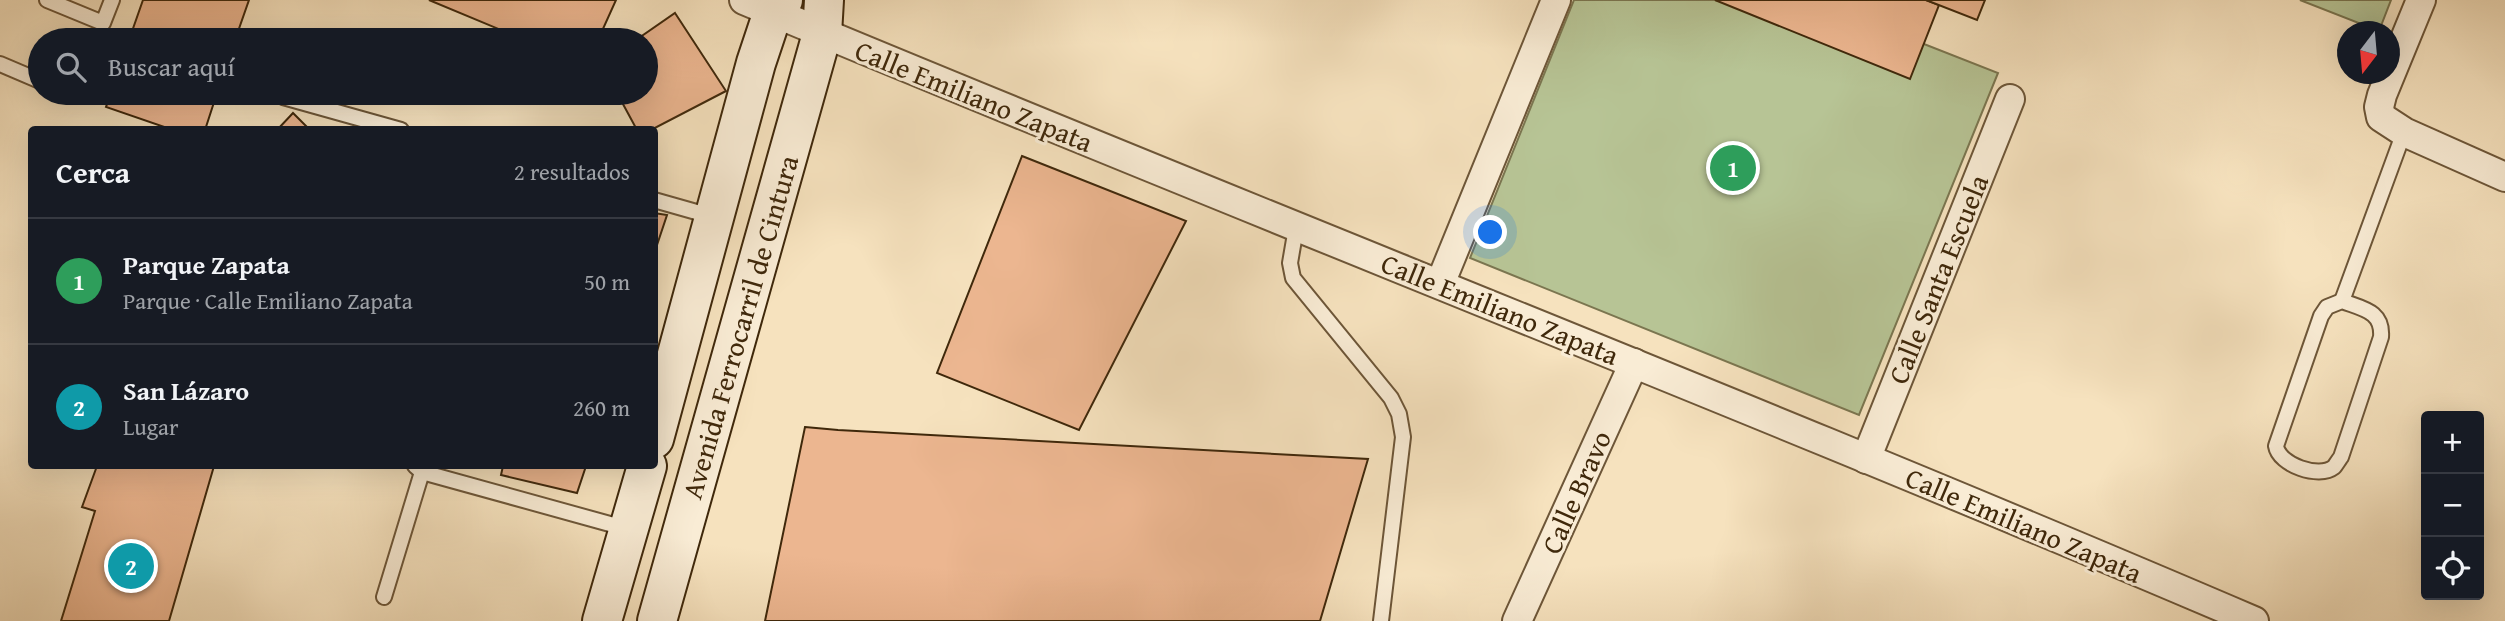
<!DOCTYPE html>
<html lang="es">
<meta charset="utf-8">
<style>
:root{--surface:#171b24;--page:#20242c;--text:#f1f3f6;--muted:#9ea1a6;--line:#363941;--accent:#c59692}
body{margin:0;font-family:"Gentium Book Plus",serif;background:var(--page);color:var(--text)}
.controls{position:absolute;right:21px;bottom:21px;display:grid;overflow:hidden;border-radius:7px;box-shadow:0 7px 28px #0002}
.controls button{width:63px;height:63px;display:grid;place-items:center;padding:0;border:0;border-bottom:2px solid var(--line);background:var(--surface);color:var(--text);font:35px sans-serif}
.compass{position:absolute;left:2337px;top:21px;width:63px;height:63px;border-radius:50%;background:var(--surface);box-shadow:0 7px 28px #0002;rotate:196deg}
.you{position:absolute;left:1491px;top:233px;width:24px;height:24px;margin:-18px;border:5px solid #fff;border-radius:50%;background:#1a73e8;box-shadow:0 0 0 10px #1a73e833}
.badge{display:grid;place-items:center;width:46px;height:46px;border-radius:50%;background:var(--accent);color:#fff;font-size:23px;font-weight:700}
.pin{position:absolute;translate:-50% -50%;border:4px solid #fff;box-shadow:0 2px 7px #0006}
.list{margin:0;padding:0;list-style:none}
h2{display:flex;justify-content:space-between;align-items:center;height:91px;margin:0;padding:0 28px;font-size:30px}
h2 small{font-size:23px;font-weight:400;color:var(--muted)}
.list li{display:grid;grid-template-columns:46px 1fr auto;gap:21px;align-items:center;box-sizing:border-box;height:126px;padding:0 28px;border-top:2px solid var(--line)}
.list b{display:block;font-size:26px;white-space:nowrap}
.list p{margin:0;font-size:23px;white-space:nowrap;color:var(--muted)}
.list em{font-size:23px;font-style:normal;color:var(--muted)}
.icon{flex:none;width:38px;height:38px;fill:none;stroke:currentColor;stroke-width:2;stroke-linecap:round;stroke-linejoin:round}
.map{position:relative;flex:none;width:2505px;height:621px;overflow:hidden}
.search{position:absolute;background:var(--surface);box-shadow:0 7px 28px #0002;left:28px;top:28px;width:630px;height:77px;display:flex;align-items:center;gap:18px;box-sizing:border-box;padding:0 24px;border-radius:38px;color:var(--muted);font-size:26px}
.panel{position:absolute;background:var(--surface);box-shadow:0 7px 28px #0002;left:28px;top:126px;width:630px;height:343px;border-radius:7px}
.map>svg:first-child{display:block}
.green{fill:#b7c495;stroke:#7b7650;stroke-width:2}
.building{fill:#ecb690;stroke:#3f280b;stroke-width:2}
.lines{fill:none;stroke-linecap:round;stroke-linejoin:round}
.lane-casing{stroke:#6d5638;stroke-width:18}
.street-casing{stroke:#6d5638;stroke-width:32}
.secondary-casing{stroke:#3f280b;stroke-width:42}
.lane{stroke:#f9ecd5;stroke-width:14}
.street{stroke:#f9ecd5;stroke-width:28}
.secondary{stroke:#f9ecd5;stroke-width:38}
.labels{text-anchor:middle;stroke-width:6;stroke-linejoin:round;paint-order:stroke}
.street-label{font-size:28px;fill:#3f280b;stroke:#f9ecd5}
</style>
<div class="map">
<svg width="2505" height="621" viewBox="0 0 2505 621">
<rect width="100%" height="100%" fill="#f6e2be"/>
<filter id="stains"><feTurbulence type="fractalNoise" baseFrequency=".00286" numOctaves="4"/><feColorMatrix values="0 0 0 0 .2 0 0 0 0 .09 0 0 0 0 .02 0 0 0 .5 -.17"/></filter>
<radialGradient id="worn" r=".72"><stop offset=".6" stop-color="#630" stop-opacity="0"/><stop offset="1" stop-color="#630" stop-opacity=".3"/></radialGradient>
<g class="green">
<path d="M 1574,0 L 1715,0 L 1924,44 L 1998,73 L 1859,415 L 1470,258 Z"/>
<path d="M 2300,0 L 2391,0 L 2379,31 Z"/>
</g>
<g class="building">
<path d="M 143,0 L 249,0 L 235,40 L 129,40 Z"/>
<path d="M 429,0 L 616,0 L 598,40 L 525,40 Z"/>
<path d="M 1715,0 L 1926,0 L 1939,5 L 1910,79 Z"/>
<path d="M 1926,0 L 1985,0 L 1977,20 Z"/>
<path d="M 675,13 L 726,91 L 651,130 L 637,130 L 617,93 L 646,93 L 646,40 L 636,40 Z"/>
<path d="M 111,93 L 217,93 L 205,130 L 173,130 L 106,107 Z"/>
<path d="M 293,113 L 310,130 L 277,130 Z"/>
<path d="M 1022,156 L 1186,221 L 1079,430 L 937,373 Z"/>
<path d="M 654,213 L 667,215 L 654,254 Z"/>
<path d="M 805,427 L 838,430 L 1368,459 L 1320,621 L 765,621 Z"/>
<path d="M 97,466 L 214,466 L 169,621 L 61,621 L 95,511 L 82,507 Z"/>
<path d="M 503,466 L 586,466 L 577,493 L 501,475 Z"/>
</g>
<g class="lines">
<g class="lane-casing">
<g id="lane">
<path d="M 47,0 L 103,23 L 112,0"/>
<path d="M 0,64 L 40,81"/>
<path d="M 70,93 L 75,95"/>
<path d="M 283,97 L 401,130"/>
<path d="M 654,200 L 714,217"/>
<path d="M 1296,228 L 1290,263 L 1293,278 L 1391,398 L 1399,414 L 1403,437 L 1381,621"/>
<path d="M 2342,301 C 2363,309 2383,311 2381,337 L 2341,457 C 2340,458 2335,466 2334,467 C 2319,479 2279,465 2276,446 L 2321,316 L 2327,307 Z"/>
<path d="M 2342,301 L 2404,132"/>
<path d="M 415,466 L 422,472 L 628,529"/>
<path d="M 384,597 L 422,472"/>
</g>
</g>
<g class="street-casing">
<g id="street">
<path d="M 744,0 C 1246,210 1754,407 2254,621"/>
<path d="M 2421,0 L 2382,95 L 2379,107 L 2381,117 L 2404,132 L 2505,177"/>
<path d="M 1440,284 L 1556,0"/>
<path d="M 1866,459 L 2010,99"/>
<path d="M 1517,621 L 1634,363"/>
</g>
</g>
<g class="secondary-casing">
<g id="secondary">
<path d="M 654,439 L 756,63 L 773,12 L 783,0"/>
<path d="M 602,621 L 647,466"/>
<path d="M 657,621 L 822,34 L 824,0"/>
</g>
</g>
<use href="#lane" class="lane"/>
<use href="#street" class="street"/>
<use href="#secondary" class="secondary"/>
</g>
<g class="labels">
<g class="street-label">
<text transform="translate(974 96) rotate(22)" y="10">Calle Emiliano Zapata</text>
<text transform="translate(1938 279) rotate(-68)" y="10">Calle Santa Escuela</text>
<text transform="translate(1500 309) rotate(22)" y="10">Calle Emiliano Zapata</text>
<text transform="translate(740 327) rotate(-74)" y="10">Avenida Ferrocarril de Cintura</text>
<text transform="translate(1576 492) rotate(-66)" y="10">Calle Bravo</text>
<text transform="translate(2024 525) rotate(23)" y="10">Calle Emiliano Zapata</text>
</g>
</g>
<rect width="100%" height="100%" filter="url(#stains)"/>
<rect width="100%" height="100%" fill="url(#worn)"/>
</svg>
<div class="controls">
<button>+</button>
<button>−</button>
<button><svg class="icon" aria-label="locate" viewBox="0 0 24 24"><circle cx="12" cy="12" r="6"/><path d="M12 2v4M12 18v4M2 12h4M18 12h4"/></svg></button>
</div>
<svg class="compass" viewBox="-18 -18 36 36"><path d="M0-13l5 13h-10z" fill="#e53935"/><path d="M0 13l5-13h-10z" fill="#9ea1a6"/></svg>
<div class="you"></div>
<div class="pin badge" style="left:1733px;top:168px;background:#2e9e5b">1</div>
<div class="pin badge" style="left:131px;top:566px;background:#0f9aa8">2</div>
<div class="search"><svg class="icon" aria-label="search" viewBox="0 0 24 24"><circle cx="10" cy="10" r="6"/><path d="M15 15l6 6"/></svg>Buscar aquí</div>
<section class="panel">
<h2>Cerca<small>2 resultados</small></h2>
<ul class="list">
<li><span class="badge" style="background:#2e9e5b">1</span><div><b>Parque Zapata</b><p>Parque · Calle Emiliano Zapata</p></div><em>50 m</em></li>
<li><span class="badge" style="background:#0f9aa8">2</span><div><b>San Lázaro</b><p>Lugar</p></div><em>260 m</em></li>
</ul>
</section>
</div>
